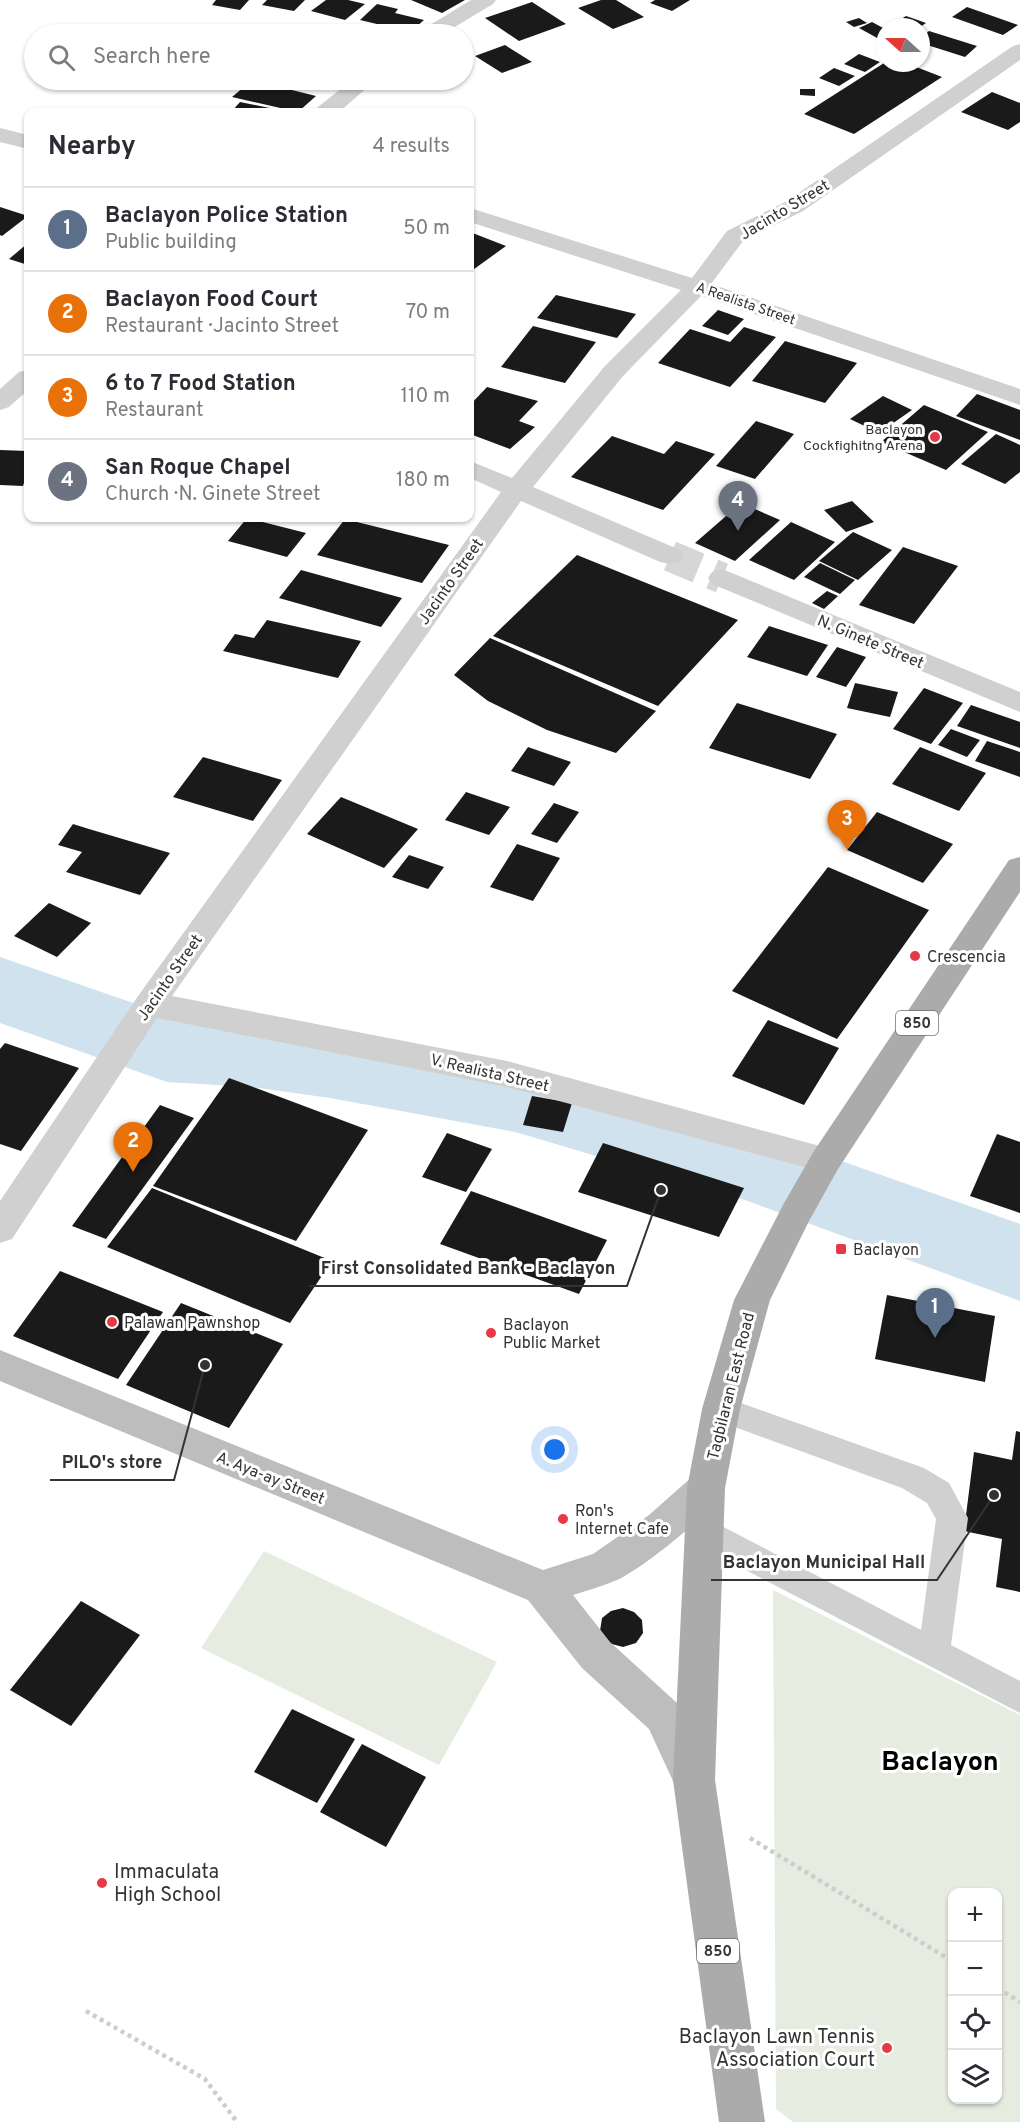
<!DOCTYPE html>
<meta charset="utf-8">
<style>
:root{--surface:#fff;--page:#f7f7f7;--text:#2b2b33;--muted:#7c7c81;--line:#e1e1e2;--accent:#7c3aed}
body{margin:0;font-family:Overpass,sans-serif;background:var(--page);color:var(--text)}
.controls{position:absolute;right:18px;bottom:18px;display:grid;overflow:hidden;border-radius:12px;box-shadow:0 2px 4px #0004}
.controls button{width:54px;height:54px;display:grid;place-items:center;padding:0;border:0;border-bottom:2px solid var(--line);background:var(--surface);color:var(--text);font:30px sans-serif}
.compass{position:absolute;left:876px;top:18px;width:54px;height:54px;border-radius:50%;background:var(--surface);box-shadow:0 2px 4px #0004;rotate:291deg}
.you{position:absolute;left:555px;top:1450px;width:21px;height:21px;margin:-15px;border:4px solid #fff;border-radius:50%;background:#1a73e8;box-shadow:0 0 0 9px #1a73e833}
.badge{display:grid;place-items:center;width:39px;height:39px;border-radius:50%;background:var(--accent);color:#fff;font-size:20px;font-weight:700}
.pin{position:absolute;translate:-50% -50px;filter:drop-shadow(0 2px 3px #0008)}
.pin::after{content:'';position:absolute;top:32px;width:21px;height:18px;background:inherit;clip-path:polygon(0 0,100% 0,50% 100%)}
.list{margin:0;padding:0;list-style:none}
h2{display:flex;justify-content:space-between;align-items:center;height:78px;margin:0;padding:0 24px;font-size:26px}
h2 small{font-size:20px;font-weight:400;color:var(--muted)}
.list li{display:grid;grid-template-columns:39px 1fr auto;gap:18px;align-items:center;box-sizing:border-box;height:84px;padding:0 24px;border-top:2px solid var(--line)}
.list b{display:block;font-size:22px;white-space:nowrap}
.list p{margin:0;font-size:20px;white-space:nowrap;color:var(--muted)}
.list em{font-size:20px;font-style:normal;color:var(--muted)}
.icon{flex:none;width:33px;height:33px;fill:none;stroke:currentColor;stroke-width:2;stroke-linecap:round;stroke-linejoin:round}
.map{position:relative;flex:none;width:1020px;height:2122px;overflow:hidden}
.search{position:absolute;background:var(--surface);box-shadow:0 2px 4px #0004;left:24px;top:24px;width:450px;height:66px;display:flex;align-items:center;gap:15px;box-sizing:border-box;padding:0 21px;border-radius:33px;color:var(--muted);font-size:22px}
.panel{position:absolute;background:var(--surface);box-shadow:0 2px 4px #0004;left:24px;top:108px;width:450px;height:414px;border-radius:12px}
.map>svg:first-child{display:block}
.green{fill:#e6ecdf;fill-rule:evenodd}
.lines{fill:none;stroke-linecap:round;stroke-linejoin:round}
.river{fill:#cfe2ee;fill-rule:evenodd}
.building{fill:#1a1a1a}
.street-tunnel{stroke:#d6d6d6;stroke-width:31;stroke-dasharray:31 15;stroke-linecap:butt}
.path{stroke:#cdcdcd;stroke-width:4.5;stroke-dasharray:4 4;stroke-linecap:butt}
.lane{fill:#d0d0d0;fill-rule:evenodd}
.street{fill:#d0d0d0;fill-rule:evenodd}
.secondary{fill:#bdbdbd;fill-rule:evenodd}
.primary{fill:#ababab;fill-rule:evenodd}
.poi-dot{fill:#e63946;stroke:#fff;stroke-width:2}
.labels{text-anchor:middle;stroke-width:6;stroke-linejoin:round;paint-order:stroke}
.far-street-label{font-size:14px;fill:#333;stroke:#fff}
.far-poi-label{font-size:14px;fill:#333;stroke:#fff;text-anchor:end}
.shield{fill:#fff;stroke:#707070;stroke-width:1.5}
.shield-label{font-size:15px;font-weight:bold;fill:#333}
.street-label{font-size:16px;fill:#333;stroke:#fff}
.poi-label{font-size:16px;fill:#333;stroke:#fff;text-anchor:start}
.near-poi-label{font-size:20px;fill:#333;stroke:#fff;text-anchor:start}
.near-district-label{font-size:27px;font-weight:bold;fill:#000;stroke:#fff}
.leader{fill:none;stroke:#333;stroke-width:2}
.callout-dot{fill:#333;stroke:#fff;stroke-width:2}
.callout-label{font-size:18px;text-anchor:middle;font-weight:bold;fill:#333;stroke:#fff;stroke-width:6;stroke-linejoin:round;paint-order:stroke}
</style>
<div class="map">
<svg width="1020" height="2122" viewBox="0 0 1020 2122">
<rect width="100%" height="100%" fill="#fff"/>
<g class="green">
<path d="M 264,1551 L 497,1662 L 439,1765 L 201,1648 Z"/>
<path d="M 773,1590 L 1020,1715 L 1020,2122 L 793,2122 L 776,2109 ZM 952,1892 L 998,1892 L 998,2100 L 952,2100 Z"/>
</g>
<g class="lines">
<path class="river" d="M 0,957 L 171,1016 L 252,1021 L 330,1032 L 515,1064 L 765,1134 L 1020,1224 L 1020,1301 L 745,1200 L 515,1132 L 330,1098 L 252,1087 L 167,1082 L 0,1023 Z"/>
</g>
<g class="building">
<path d="M 216,0 L 249,0 L 240,10 L 212,5 Z"/>
<path d="M 267,0 L 305,0 L 294,11 L 262,5 Z"/>
<path d="M 326,0 L 348,0 L 365,4 L 345,20 L 311,11 Z"/>
<path d="M 411,0 L 465,0 L 442,13 Z"/>
<path d="M 601,0 L 616,0 L 644,17 L 613,29 L 578,8 Z"/>
<path d="M 655,0 L 690,0 L 672,11 L 650,3 Z"/>
<path d="M 532,2 L 566,24 L 519,41 L 485,18 Z"/>
<path d="M 377,4 L 398,9 L 395,13 L 424,20 L 408,34 L 376,29 L 381,25 L 360,20 Z"/>
<path d="M 967,7 L 1018,25 L 1003,35 L 952,17 Z"/>
<path d="M 906,16 L 926,23 L 920,27 L 902,27 L 893,24 Z"/>
<path d="M 859,18 L 867,23 L 854,27 L 846,22 Z"/>
<path d="M 872,22 L 885,29 L 885,36 L 879,39 L 859,28 Z"/>
<path d="M 929,31 L 977,46 L 965,57 L 921,43 L 921,38 Z"/>
<path d="M 505,45 L 532,62 L 502,73 L 475,56 Z"/>
<path d="M 859,54 L 880,62 L 865,72 L 844,64 Z"/>
<path d="M 884,63 L 906,63 L 942,77 L 854,134 L 804,114 Z"/>
<path d="M 834,68 L 855,76 L 839,86 L 819,78 Z"/>
<path d="M 252,80 L 316,96 L 298,112 L 232,97 Z"/>
<path d="M 800,89 L 815,89 L 815,96 L 800,95 Z"/>
<path d="M 992,92 L 1020,103 L 1020,122 L 1008,130 L 961,112 Z"/>
<path d="M 240,102 L 284,111 L 284,112 L 232,111 Z"/>
<path d="M 0,207 L 28,216 L 2,236 L 0,235 Z"/>
<path d="M 470,232 L 506,246 L 470,272 Z"/>
<path d="M 28,243 L 28,265 L 9,259 Z"/>
<path d="M 556,295 L 636,314 L 617,338 L 537,318 Z"/>
<path d="M 718,310 L 744,319 L 728,335 L 702,326 Z"/>
<path d="M 533,326 L 596,342 L 565,383 L 501,367 Z"/>
<path d="M 744,327 L 776,337 L 730,387 L 658,363 L 690,329 L 730,342 Z"/>
<path d="M 785,341 L 857,363 L 825,403 L 752,381 Z"/>
<path d="M 487,387 L 538,401 L 519,421 L 535,427 L 510,449 L 470,434 L 470,405 Z"/>
<path d="M 977,394 L 1020,410 L 1020,440 L 956,416 Z"/>
<path d="M 883,396 L 912,410 L 879,433 L 850,419 Z"/>
<path d="M 924,405 L 988,432 L 946,470 L 881,442 Z"/>
<path d="M 756,421 L 794,434 L 755,479 L 716,466 Z"/>
<path d="M 996,434 L 1020,445 L 1020,472 L 1005,484 L 961,464 Z"/>
<path d="M 612,436 L 664,454 L 676,441 L 715,454 L 663,510 L 571,477 Z"/>
<path d="M 0,450 L 28,451 L 28,470 L 23,486 L 0,485 Z"/>
<path d="M 852,501 L 874,522 L 846,532 L 824,510 Z"/>
<path d="M 741,503 L 780,520 L 735,561 L 695,543 Z"/>
<path d="M 247,518 L 306,533 L 287,557 L 228,541 Z"/>
<path d="M 345,519 L 449,545 L 422,583 L 317,555 Z"/>
<path d="M 791,522 L 835,542 L 794,580 L 749,560 Z"/>
<path d="M 853,532 L 892,550 L 858,580 L 819,561 Z"/>
<path d="M 903,547 L 958,566 L 914,624 L 859,605 Z"/>
<path d="M 577,555 L 738,620 L 658,706 L 493,636 Z"/>
<path d="M 820,563 L 855,580 L 840,594 L 804,577 Z"/>
<path d="M 301,570 L 402,598 L 381,627 L 279,598 Z"/>
<path d="M 827,591 L 838,596 L 824,609 L 812,603 Z"/>
<path d="M 267,620 L 361,641 L 338,678 L 223,651 L 235,634 L 254,638 Z"/>
<path d="M 769,626 L 828,645 L 807,676 L 747,657 Z"/>
<path d="M 490,638 L 656,711 L 616,753 L 547,730 L 488,701 L 454,675 Z"/>
<path d="M 837,647 L 866,657 L 846,687 L 816,677 Z"/>
<path d="M 855,683 L 898,692 L 890,717 L 847,708 Z"/>
<path d="M 924,688 L 963,703 L 931,744 L 893,729 Z"/>
<path d="M 737,703 L 837,734 L 810,779 L 709,748 Z"/>
<path d="M 971,705 L 1020,722 L 1020,748 L 957,726 Z"/>
<path d="M 951,729 L 980,740 L 967,757 L 938,745 Z"/>
<path d="M 987,741 L 1020,752 L 1020,777 L 975,761 Z"/>
<path d="M 528,747 L 571,762 L 554,786 L 511,771 Z"/>
<path d="M 920,747 L 986,773 L 959,811 L 892,784 Z"/>
<path d="M 203,757 L 282,780 L 253,821 L 173,797 Z"/>
<path d="M 466,792 L 510,807 L 489,835 L 445,820 Z"/>
<path d="M 341,797 L 418,829 L 384,868 L 307,834 Z"/>
<path d="M 554,803 L 579,812 L 557,843 L 531,834 Z"/>
<path d="M 877,812 L 953,844 L 923,883 L 847,850 Z"/>
<path d="M 73,824 L 89,829 L 170,853 L 140,895 L 66,872 L 82,852 L 58,845 Z"/>
<path d="M 517,844 L 560,858 L 533,901 L 490,887 Z"/>
<path d="M 409,855 L 444,867 L 428,889 L 392,877 Z"/>
<path d="M 828,867 L 929,910 L 837,1039 L 732,991 Z"/>
<path d="M 49,903 L 91,923 L 57,957 L 14,936 Z"/>
<path d="M 768,1020 L 839,1048 L 804,1105 L 732,1076 Z"/>
<path d="M 5,1043 L 79,1068 L 21,1151 L 0,1144 L 0,1049 Z"/>
<path d="M 229,1078 L 368,1130 L 296,1241 L 153,1186 Z"/>
<path d="M 532,1096 L 572,1103 L 563,1132 L 523,1125 Z"/>
<path d="M 160,1105 L 194,1118 L 106,1239 L 72,1226 Z"/>
<path d="M 447,1133 L 492,1149 L 466,1192 L 422,1177 Z"/>
<path d="M 997,1134 L 1020,1142 L 1020,1213 L 970,1196 Z"/>
<path d="M 603,1143 L 744,1188 L 719,1237 L 578,1192 Z"/>
<path d="M 152,1188 L 332,1261 L 290,1323 L 107,1247 Z"/>
<path d="M 471,1191 L 607,1240 L 579,1294 L 440,1244 Z"/>
<path d="M 60,1271 L 163,1312 L 118,1379 L 13,1336 Z"/>
<path d="M 887,1295 L 995,1316 L 985,1382 L 875,1359 Z"/>
<path d="M 181,1303 L 283,1344 L 229,1428 L 126,1385 Z"/>
<path d="M 1016,1431 L 1020,1432 L 1020,1592 L 996,1587 L 1002,1539 L 964,1531 L 974,1452 L 1012,1460 Z"/>
<path d="M 81,1601 L 140,1635 L 71,1726 L 10,1690 Z"/>
<path d="M 623,1608 L 634,1612 L 642,1620 L 643,1633 L 636,1643 L 623,1647 L 608,1643 L 600,1631 L 602,1618 L 611,1611 Z"/>
<path d="M 292,1709 L 355,1739 L 317,1803 L 254,1772 Z"/>
<path d="M 362,1744 L 426,1777 L 386,1847 L 320,1812 Z"/>
</g>
<g class="lines">
<path class="street-tunnel" d="M 670,556 L 722,578"/>
<g class="path">
<path d="M 750,1838 L 952,1961"/>
<path d="M 998,1988 L 1020,2002"/>
<path d="M 86,2011 L 205,2079 L 237,2122"/>
</g>
<path class="lane" d="M 721,1396 L 924,1468 L 949,1483 L 968,1518 L 951,1645 L 1020,1681 L 1020,1713 L 692,1542 L 687,1532 L 692,1522 L 703,1518 L 714,1522 L 921,1630 L 936,1519 L 927,1503 L 902,1488 L 710,1418 L 706,1409 L 710,1400 Z"/>
<g class="street">
<path d="M 471,0 L 496,0 L 493,4 L 443,34 L 419,34 L 422,30 Z"/>
<path d="M 1020,44 L 1020,60 L 803,211 L 743,241 L 711,284 L 1020,389 L 1020,405 L 701,296 L 623,376 L 533,487 L 680,550 L 684,556 L 680,562 L 670,564 L 660,562 L 521,501 L 172,996 L 507,1061 L 838,1151 L 843,1160 L 838,1169 L 826,1173 L 507,1087 L 157,1018 L 12,1239 L 0,1243 L 0,1201 L 138,996 L 501,492 L 470,478 L 470,461 L 512,478 L 605,366 L 681,290 L 470,222 L 470,208 L 692,278 L 727,231 L 787,201 L 1013,46 Z"/>
<path d="M 352,80 L 376,80 L 339,112 L 315,112 L 318,107 Z"/>
<path d="M 0,128 L 28,135 L 28,149 L 0,142 Z"/>
<path d="M 28,370 L 28,390 L 9,407 L 0,410 L 0,389 L 19,372 Z"/>
<path d="M 722,569 L 1020,692 L 1020,712 L 712,584 L 708,578 L 712,572 Z"/>
</g>
<path class="secondary" d="M 0,1350 L 543,1570 L 593,1554 L 649,1515 L 693,1476 L 706,1471 L 719,1476 L 725,1488 C 713,1513 643,1568 617,1580 C 603,1586 588,1590 573,1595 L 610,1642 L 677,1703 L 715,1780 L 709,1794 L 694,1800 L 679,1794 L 649,1729 L 582,1668 L 528,1600 L 0,1381 Z"/>
<path class="primary" d="M 1020,857 L 1020,892 L 838,1169 L 809,1221 L 770,1300 L 740,1409 L 725,1488 L 715,1780 L 765,2122 L 719,2122 L 673,1780 L 687,1488 L 702,1409 L 734,1300 L 783,1205 L 814,1151 L 1009,860 Z"/>
</g>
<g class="poi-dot">
<circle cx="935" cy="437" r="6"/>
<circle cx="915" cy="956" r="6"/>
<rect x="835" y="1243" width="12" height="12" rx="3"/>
<circle cx="112" cy="1322" r="6"/>
<circle cx="491" cy="1333" r="6"/>
<circle cx="563" cy="1519" r="6"/>
<circle cx="102" cy="1883" r="6"/>
<circle cx="887" cy="2048" r="6"/>
</g>
<g class="labels">
<g class="far-street-label">
<text transform="translate(746 303) rotate(19)" y="5">A Realista Street</text>
</g>
<g class="far-poi-label">
<text x="923" y="434">Baclayon<tspan x="923" dy="16">Cockfighitng Arena</tspan></text>
</g>
<g class="shield">
<rect x="896" y="1011" width="42" height="24" rx="4.5"/>
<rect x="697" y="1939" width="42" height="24" rx="4.5"/>
</g>
<g class="shield-label">
<text x="917" y="1028">850</text>
<text x="718" y="1956">850</text>
</g>
<g class="street-label">
<text transform="translate(784 209) rotate(-31)" y="6">Jacinto Street</text>
<text transform="translate(450 581) rotate(-55)" y="6">Jacinto Street</text>
<text transform="translate(871 641) rotate(23)" y="6">N. Ginete Street</text>
<text transform="translate(169 977) rotate(-55)" y="6">Jacinto Street</text>
<text transform="translate(490 1072) rotate(13)" y="6">V. Realista Street</text>
<text transform="translate(730 1386) rotate(-76)" y="6">Tagbilaran East Road</text>
<text transform="translate(271 1477) rotate(22)" y="6">A. Aya-ay Street</text>
</g>
<g class="poi-label">
<text x="927" y="962">Crescencia</text>
<text x="853" y="1255">Baclayon</text>
<text x="124" y="1328">Palawan Pawnshop</text>
<text x="503" y="1330">Baclayon<tspan x="503" dy="18">Public Market</tspan></text>
<text x="575" y="1516">Ron's<tspan x="575" dy="18">Internet Cafe</tspan></text>
</g>
<g class="near-poi-label">
<text x="114" y="1878">Immaculata<tspan x="114" dy="23">High School</tspan></text>
<text x="875" y="2043" text-anchor="end">Baclayon Lawn Tennis<tspan x="875" dy="23">Association Court</tspan></text>
</g>
<g class="near-district-label">
<text x="940" y="1770">Baclayon</text>
</g>
</g>
<path class="leader" d="M661 1190L627 1286H309M205 1365L174 1480H50M994 1495L937 1580H711"/>
<g class="callout-dot">
<circle cx="661" cy="1190" r="6"/>
<circle cx="205" cy="1365" r="6"/>
<circle cx="994" cy="1495" r="6"/>
</g>
<g class="callout-label">
<text x="468" y="1274">First Consolidated Bank - Baclayon</text>
<text x="112" y="1468">PILO's store</text>
<text x="824" y="1568">Baclayon Municipal Hall</text>
</g>
</svg>
<div class="controls">
<button>+</button>
<button>−</button>
<button><svg class="icon" aria-label="locate" viewBox="0 0 24 24"><circle cx="12" cy="12" r="6"/><path d="M12 2v4M12 18v4M2 12h4M18 12h4"/></svg></button>
<button><svg class="icon" aria-label="layers" viewBox="0 0 24 24"><path d="M12 4l9 5-9 5-9-5zM3 14l9 5 9-5"/></svg></button>
</div>
<svg class="compass" viewBox="-18 -18 36 36"><path d="M0-13l5 13h-10z" fill="#e53935"/><path d="M0 13l5-13h-10z" fill="#7c7c81"/></svg>
<div class="you"></div>
<div class="pin badge" style="left:935px;top:1338px;background:#5c6f8a">1</div>
<div class="pin badge" style="left:133px;top:1172px;background:#e8710a">2</div>
<div class="pin badge" style="left:847px;top:850px;background:#e8710a">3</div>
<div class="pin badge" style="left:738px;top:531px;background:#6b7280">4</div>
<div class="search"><svg class="icon" aria-label="search" viewBox="0 0 24 24"><circle cx="10" cy="10" r="6"/><path d="M15 15l6 6"/></svg>Search here</div>
<section class="panel">
<h2>Nearby<small>4 results</small></h2>
<ul class="list">
<li><span class="badge" style="background:#5c6f8a">1</span><div><b>Baclayon Police Station</b><p>Public building</p></div><em>50 m</em></li>
<li><span class="badge" style="background:#e8710a">2</span><div><b>Baclayon Food Court</b><p>Restaurant · Jacinto Street</p></div><em>70 m</em></li>
<li><span class="badge" style="background:#e8710a">3</span><div><b>6 to 7 Food Station</b><p>Restaurant</p></div><em>110 m</em></li>
<li><span class="badge" style="background:#6b7280">4</span><div><b>San Roque Chapel</b><p>Church · N. Ginete Street</p></div><em>180 m</em></li>
</ul>
</section>
</div>
